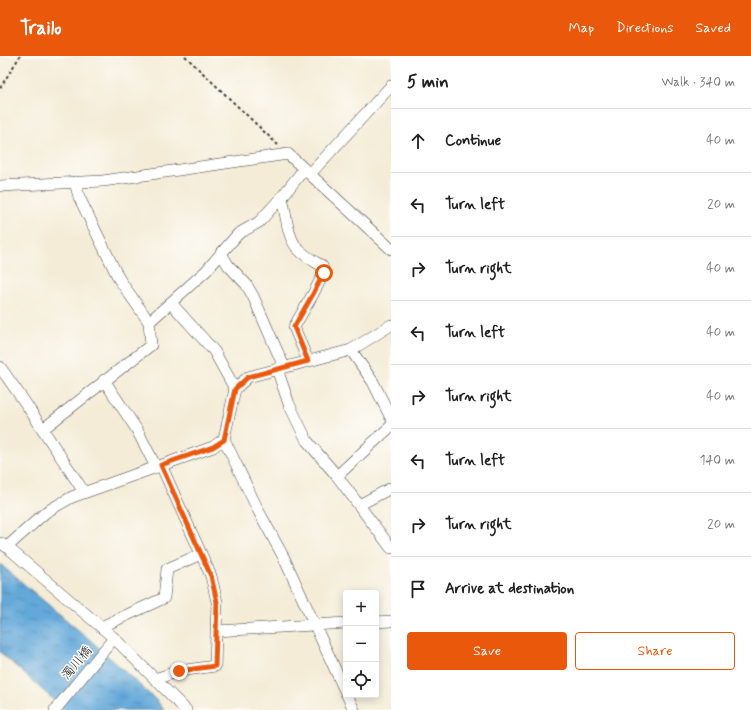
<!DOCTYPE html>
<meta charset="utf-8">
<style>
:root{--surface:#fff;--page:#f6f6f6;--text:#222;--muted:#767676;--line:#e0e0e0;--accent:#ea580c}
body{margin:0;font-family:Mynerve,"Klee One",sans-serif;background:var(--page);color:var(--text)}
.controls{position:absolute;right:12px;bottom:12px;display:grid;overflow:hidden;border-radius:4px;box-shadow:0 2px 10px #0003}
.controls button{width:36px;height:36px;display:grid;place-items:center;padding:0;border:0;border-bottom:1px solid var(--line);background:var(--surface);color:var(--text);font:20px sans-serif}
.stop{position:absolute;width:12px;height:12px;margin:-9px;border:3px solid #ea580c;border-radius:50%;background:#fff}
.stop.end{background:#ea580c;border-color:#fff;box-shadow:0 1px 4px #0008}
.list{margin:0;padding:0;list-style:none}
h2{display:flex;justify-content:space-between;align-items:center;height:52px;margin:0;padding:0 16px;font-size:17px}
h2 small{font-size:13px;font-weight:400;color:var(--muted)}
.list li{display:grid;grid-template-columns:26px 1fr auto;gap:12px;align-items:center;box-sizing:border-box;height:64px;padding:0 16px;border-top:1px solid var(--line)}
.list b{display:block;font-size:15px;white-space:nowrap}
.list em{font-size:13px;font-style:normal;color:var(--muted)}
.actions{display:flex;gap:8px;padding:12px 16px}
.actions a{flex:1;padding:9px 0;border:1px solid var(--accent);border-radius:4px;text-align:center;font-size:14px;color:var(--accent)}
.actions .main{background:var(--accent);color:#fff}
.icon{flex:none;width:22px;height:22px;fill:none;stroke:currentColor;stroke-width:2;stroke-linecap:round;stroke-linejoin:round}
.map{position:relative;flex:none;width:391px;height:654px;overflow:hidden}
header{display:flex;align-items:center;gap:24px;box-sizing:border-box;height:56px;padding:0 20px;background:var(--accent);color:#fff}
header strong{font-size:19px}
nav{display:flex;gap:22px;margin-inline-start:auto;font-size:14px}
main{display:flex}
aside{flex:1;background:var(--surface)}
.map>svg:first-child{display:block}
.water{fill:url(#water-ripples);stroke:#40627a}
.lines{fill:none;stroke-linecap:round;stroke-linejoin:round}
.street-casing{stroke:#3c3b38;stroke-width:12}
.path{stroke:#3c3b38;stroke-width:2;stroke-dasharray:3 3;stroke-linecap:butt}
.street{stroke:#fff;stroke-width:11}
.route{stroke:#ea580c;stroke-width:5}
.labels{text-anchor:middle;stroke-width:3;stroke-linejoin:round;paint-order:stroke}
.street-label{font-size:13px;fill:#1c1c1c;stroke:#fdfcf7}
</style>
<header>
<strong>Trailo</strong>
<nav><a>Map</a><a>Directions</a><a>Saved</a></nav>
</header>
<main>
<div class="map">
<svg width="391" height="654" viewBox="0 0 391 654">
<defs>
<pattern id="water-ripples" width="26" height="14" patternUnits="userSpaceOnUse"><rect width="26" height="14" fill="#63a8d9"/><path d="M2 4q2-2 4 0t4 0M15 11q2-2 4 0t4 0" fill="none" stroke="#5188af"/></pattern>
</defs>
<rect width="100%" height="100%" fill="#fdfcf7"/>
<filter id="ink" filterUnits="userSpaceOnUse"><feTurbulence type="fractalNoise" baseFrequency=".025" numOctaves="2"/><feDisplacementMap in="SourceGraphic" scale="8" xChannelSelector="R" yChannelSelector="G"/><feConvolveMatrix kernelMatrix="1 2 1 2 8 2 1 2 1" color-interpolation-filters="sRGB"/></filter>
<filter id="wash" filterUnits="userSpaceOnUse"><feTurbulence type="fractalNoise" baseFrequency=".012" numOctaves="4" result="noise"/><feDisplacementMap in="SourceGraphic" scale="16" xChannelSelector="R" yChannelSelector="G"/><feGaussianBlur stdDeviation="0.9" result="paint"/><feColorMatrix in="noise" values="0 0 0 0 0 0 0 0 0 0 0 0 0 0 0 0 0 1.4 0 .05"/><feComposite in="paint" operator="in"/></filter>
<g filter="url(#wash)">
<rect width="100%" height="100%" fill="#f4ecd7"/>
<path class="water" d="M 0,508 L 89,583 L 157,645 L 164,654 L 65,654 L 0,596 Z"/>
</g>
<g filter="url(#ink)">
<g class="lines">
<g class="street-casing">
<g id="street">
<path d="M 310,118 L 391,30"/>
<path d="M 0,130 L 103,125 L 288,98 L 391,193"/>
<path d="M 282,141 C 286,157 287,183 299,194 C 305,200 314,205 322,210 L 324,217 L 313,238 L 294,271 L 308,305"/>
<path d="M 221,197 L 228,209 L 246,228 L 253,240 L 284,311"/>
<path d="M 171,247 L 214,295 L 235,333"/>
<path d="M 149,266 L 206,215 L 238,178 L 259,166 L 282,141 L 304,113"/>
<path d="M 351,294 L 373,326 L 391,362"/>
<path d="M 0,311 L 26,348 L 84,436"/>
<path d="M 277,313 L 289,348 L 307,385 L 337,420 L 391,492"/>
<path d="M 104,324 L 137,374 L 156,411"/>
<path d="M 43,373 L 151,289 L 149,266 L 119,223 L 79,141 L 75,126"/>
<path d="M 224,383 L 258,454 L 284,502 L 346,637"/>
<path d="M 337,420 L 391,370"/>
<path d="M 359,449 L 391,432"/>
<path d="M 0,487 L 7,491 L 114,582 L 186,654"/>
<path d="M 7,491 L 46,456 L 72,441 L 213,391 L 224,383 L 235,333 L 248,321 L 351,294 L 391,269"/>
<path d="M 376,566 L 391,565"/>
<path d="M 101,571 L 164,542 L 167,513 L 201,498"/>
<path d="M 217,575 L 346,567"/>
<path d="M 155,623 L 179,615 L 215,610 L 217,546 L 211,520 L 161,409"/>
<path d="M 347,639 L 354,654"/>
<path d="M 55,654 L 114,582"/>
</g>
</g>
<g class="path">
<path d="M 185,0 L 278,89"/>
<path d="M 0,32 L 20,0"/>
</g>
<use href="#street" class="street"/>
</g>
</g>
<g class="lines" filter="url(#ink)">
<path class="route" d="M 179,615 L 215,610 L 217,546 L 211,520 L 161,409 L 213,391 L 224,384 L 235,333 L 248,321 L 308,305 L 294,271 L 313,238 L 324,217"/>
</g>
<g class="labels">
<g class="street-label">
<text transform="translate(76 606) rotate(-50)" y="5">濁川橋</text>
</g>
</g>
</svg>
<div class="controls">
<button>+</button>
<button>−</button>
<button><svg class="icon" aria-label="locate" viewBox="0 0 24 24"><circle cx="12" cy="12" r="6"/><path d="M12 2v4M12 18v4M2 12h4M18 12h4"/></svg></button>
</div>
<div class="stop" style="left:324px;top:217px"></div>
<div class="stop end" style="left:179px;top:615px"></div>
</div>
<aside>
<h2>5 min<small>Walk · 340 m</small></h2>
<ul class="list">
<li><svg class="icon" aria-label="ahead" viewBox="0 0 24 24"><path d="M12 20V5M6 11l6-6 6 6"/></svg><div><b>Continue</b></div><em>40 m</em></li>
<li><svg class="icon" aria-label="left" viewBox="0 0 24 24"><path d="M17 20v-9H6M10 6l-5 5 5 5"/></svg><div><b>Turn left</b></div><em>20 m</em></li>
<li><svg class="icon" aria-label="right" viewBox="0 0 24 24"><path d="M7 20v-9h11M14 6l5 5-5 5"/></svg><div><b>Turn right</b></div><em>40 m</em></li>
<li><svg class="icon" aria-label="left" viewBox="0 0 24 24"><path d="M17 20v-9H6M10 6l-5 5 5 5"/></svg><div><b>Turn left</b></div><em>40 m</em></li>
<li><svg class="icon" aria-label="right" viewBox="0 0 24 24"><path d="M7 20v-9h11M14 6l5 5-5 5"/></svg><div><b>Turn right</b></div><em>40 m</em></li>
<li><svg class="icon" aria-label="left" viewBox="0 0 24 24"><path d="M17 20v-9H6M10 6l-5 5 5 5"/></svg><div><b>Turn left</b></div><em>140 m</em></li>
<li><svg class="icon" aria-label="right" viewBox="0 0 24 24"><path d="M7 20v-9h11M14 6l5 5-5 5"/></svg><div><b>Turn right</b></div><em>20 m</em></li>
<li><svg class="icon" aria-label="arrive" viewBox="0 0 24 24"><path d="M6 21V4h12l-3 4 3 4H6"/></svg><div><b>Arrive at destination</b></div></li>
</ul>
<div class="actions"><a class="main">Save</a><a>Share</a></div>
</aside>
</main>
